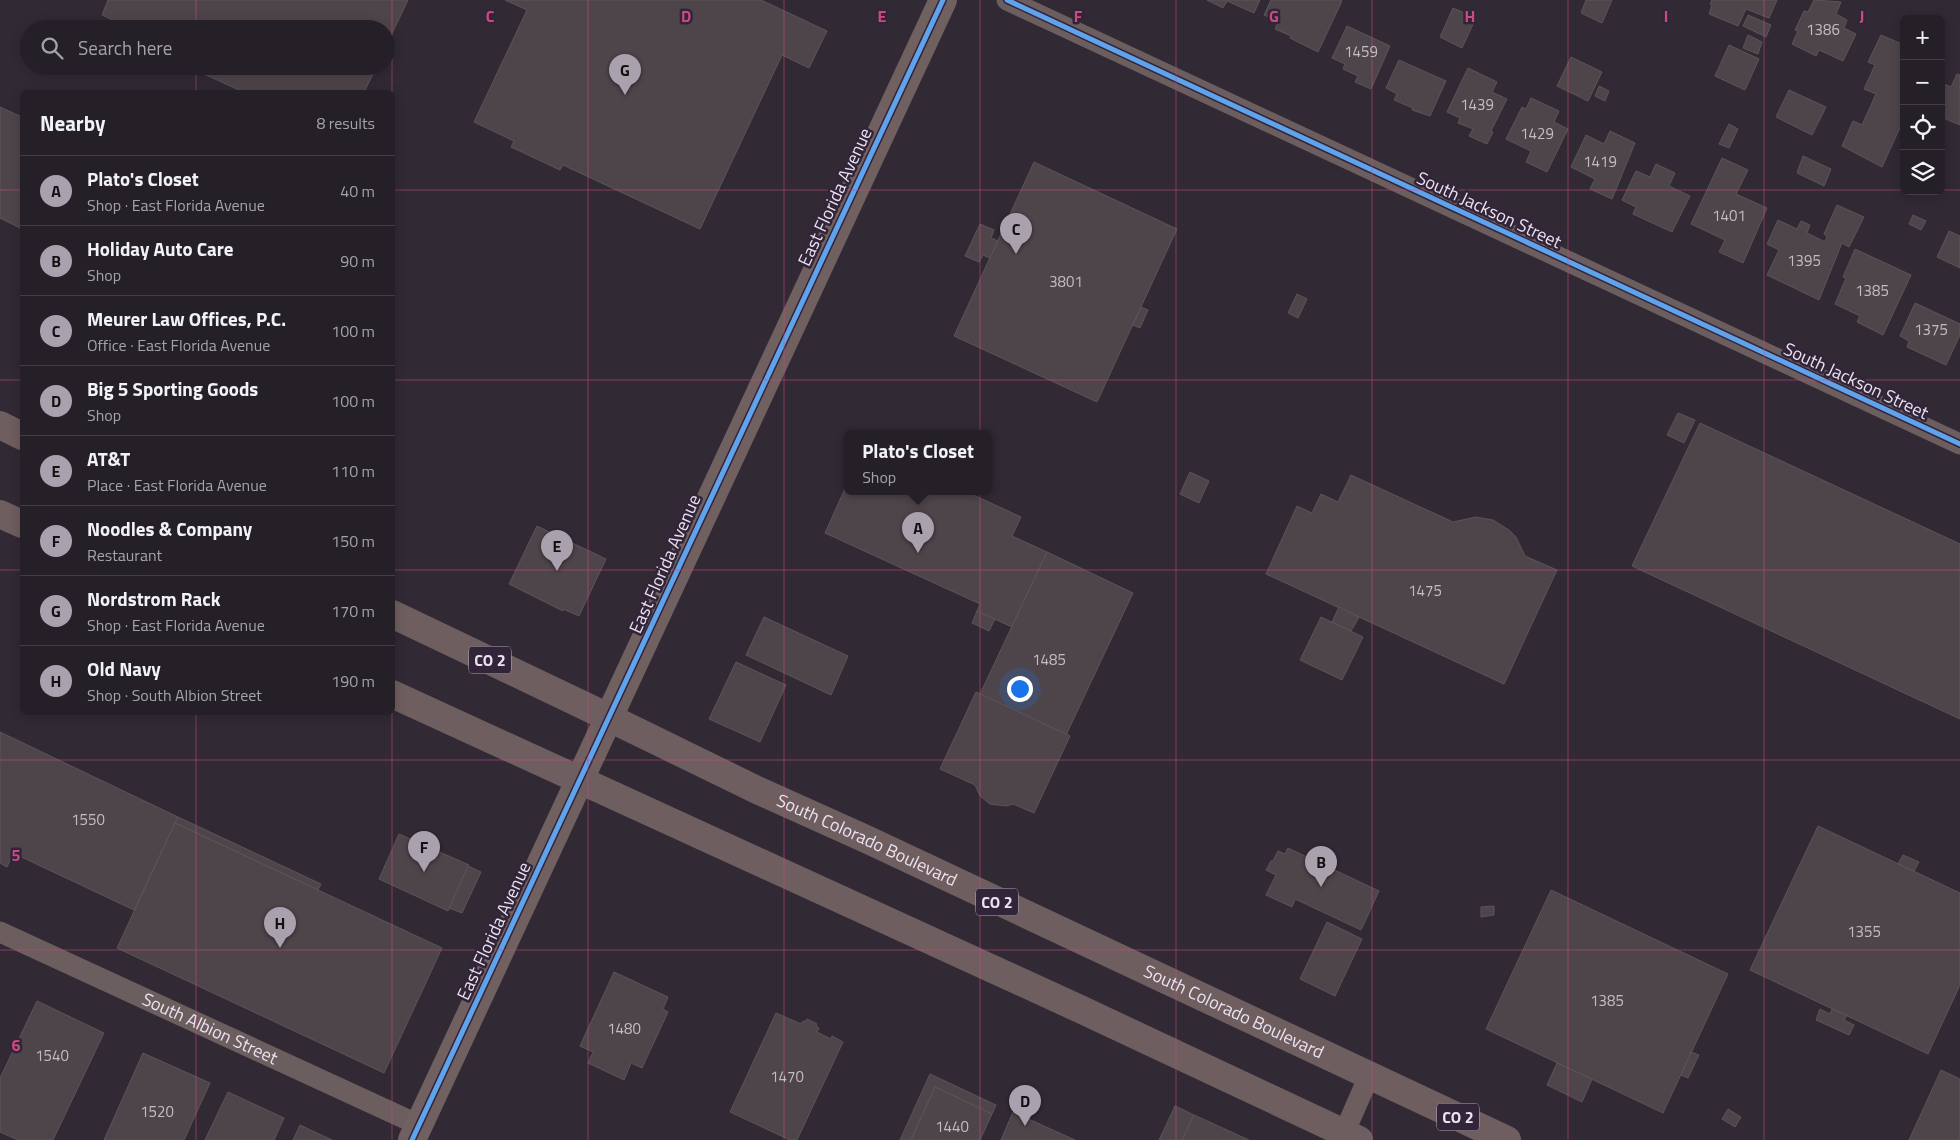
<!DOCTYPE html>
<meta charset="utf-8">
<style>
:root{--surface:#252028;--page:#312d34;--text:#f1f3f6;--muted:#a3a3a8;--line:#423e45;--accent:#a9a2ae}
body{margin:0;font-family:"Titillium Web",sans-serif;background:var(--page);color:var(--text)}
.controls{position:absolute;right:15px;top:15px;display:grid;overflow:hidden;border-radius:8px;box-shadow:0 2px 12px #0003}
.controls button{width:45px;height:45px;display:grid;place-items:center;padding:0;border:0;border-bottom:1px solid var(--line);background:var(--surface);color:var(--text);font:25px sans-serif}
.you{position:absolute;left:1019px;top:688px;width:18px;height:18px;margin:-12px;border:4px solid #fff;border-radius:50%;background:#1a73e8;box-shadow:0 0 0 8px #1a73e833}
.badge{display:grid;place-items:center;width:32px;height:32px;border-radius:50%;background:var(--accent);color:#111;font-size:16px;font-weight:700}
.pin{position:absolute;translate:-50% -41px;filter:drop-shadow(0 1px 2px #0008)}
.pin::after{content:'';position:absolute;top:26px;width:18px;height:15px;background:inherit;clip-path:polygon(0 0,100% 0,50% 100%)}
.popup{position:absolute;left:844px;top:430px;width:148px;height:65px;box-sizing:border-box;display:grid;place-content:center;border-radius:8px;background:var(--surface);filter:drop-shadow(0 1px 4px #0005);font-size:16px;white-space:nowrap;color:var(--muted)}
.popup b{font-size:19px;color:var(--text)}
.popup::after{content:'';position:absolute;left:50%;top:100%;margin-left:-10px;border:10px solid transparent;border-top-color:var(--surface)}
.list{margin:0;padding:0;list-style:none}
h2{display:flex;justify-content:space-between;align-items:center;height:65px;margin:0;padding:0 20px;font-size:21px}
h2 small{font-size:16px;font-weight:400;color:var(--muted)}
.list li{display:grid;grid-template-columns:32px 1fr auto;gap:15px;align-items:center;box-sizing:border-box;height:70px;padding:0 20px;border-top:1px solid var(--line)}
.list b{display:block;font-size:19px;white-space:nowrap}
.list p{margin:0;font-size:16px;white-space:nowrap;color:var(--muted)}
.list em{font-size:16px;font-style:normal;color:var(--muted)}
.icon{flex:none;width:28px;height:28px;fill:none;stroke:currentColor;stroke-width:2;stroke-linecap:round;stroke-linejoin:round}
.map{position:relative;flex:none;width:1960px;height:1140px;overflow:hidden}
.search{position:absolute;background:var(--surface);box-shadow:0 2px 12px #0003;left:20px;top:20px;width:375px;height:55px;display:flex;align-items:center;gap:12px;box-sizing:border-box;padding:0 18px;border-radius:28px;color:var(--muted);font-size:19px}
.panel{position:absolute;background:var(--surface);box-shadow:0 2px 12px #0003;left:20px;top:90px;width:375px;height:625px;border-radius:8px}
.map>svg:first-child{display:block}
.building{fill:#4e454a;stroke:#5d5459}
.lines{fill:none;stroke-linecap:round;stroke-linejoin:round}
.street{stroke:#6c5d5e;stroke-width:21}
.secondary{stroke:#716060;stroke-width:28}
.primary{stroke:#6f5e5f;stroke-width:28}
.cycleway-casing{stroke:#32253a;stroke-width:8}
.cycleway{stroke:#60a3ed;stroke-width:5}
.grid{fill:none;stroke:#cc4a80;stroke-width:1;stroke-opacity:0.55}
.labels{text-anchor:middle;stroke-width:5;stroke-linejoin:round;paint-order:stroke}
.number-label{font-size:15px;fill:#c3bbc6}
.shield{fill:#32253a;stroke:#b3a9b9;stroke-width:1}
.shield-label{font-size:16px;font-weight:bold;fill:#eae2ef}
.street-label{font-size:18px;fill:#eae2ef;stroke:#32253a}
.grid-label{font-size:16px;text-anchor:middle;font-weight:bold;fill:#cc4a80;stroke:#32253a;stroke-width:5;stroke-linejoin:round;paint-order:stroke}
</style>
<div class="map">
<svg width="1960" height="1140" viewBox="0 0 1960 1140">
<rect width="100%" height="100%" fill="#312a35"/>
<g class="building">
<path d="M 108,0 L 408,0 L 386,46 L 386,29 L 131,29 L 102,15 Z"/>
<path d="M 505,0 L 761,0 L 827,31 L 809,68 L 782,55 L 700,229 L 563,165 L 560,170 L 511,147 L 514,141 L 474,122 L 527,10 Z"/>
<path d="M 1207,0 L 1260,0 L 1254,13 L 1227,1 L 1223,8 Z"/>
<path d="M 1271,0 L 1340,0 L 1342,1 L 1318,52 L 1290,38 L 1291,36 L 1275,29 L 1278,22 L 1264,15 Z"/>
<path d="M 1586,0 L 1612,0 L 1602,23 L 1581,13 Z"/>
<path d="M 1712,0 L 1777,0 L 1769,18 L 1746,9 L 1738,26 L 1709,14 L 1712,5 L 1710,4 Z"/>
<path d="M 1814,0 L 1841,2 L 1836,14 L 1847,20 L 1844,28 L 1856,34 L 1843,61 L 1819,50 L 1816,56 L 1792,44 L 1798,31 L 1795,30 L 1804,11 L 1808,12 Z"/>
<path d="M 1453,8 L 1476,18 L 1462,48 L 1440,37 Z"/>
<path d="M 1748,15 L 1771,25 L 1766,37 L 1743,26 Z"/>
<path d="M 1347,26 L 1390,46 L 1371,89 L 1355,82 L 1358,76 L 1343,69 L 1345,64 L 1332,58 Z"/>
<path d="M 1748,35 L 1762,42 L 1758,54 L 1743,48 Z"/>
<path d="M 1881,35 L 1904,45 L 1904,119 L 1882,167 L 1842,146 L 1853,121 L 1862,125 L 1876,94 L 1864,89 L 1875,65 L 1868,62 Z"/>
<path d="M 1729,45 L 1759,59 L 1745,90 L 1715,76 Z"/>
<path d="M 1571,57 L 1602,72 L 1588,101 L 1557,86 Z"/>
<path d="M 1399,60 L 1446,81 L 1430,116 L 1412,110 L 1413,108 L 1394,100 L 1397,94 L 1386,88 Z"/>
<path d="M 187,66 L 377,66 L 364,92 L 243,92 Z"/>
<path d="M 1468,68 L 1497,82 L 1492,92 L 1507,99 L 1491,131 L 1493,132 L 1487,144 L 1469,136 L 1473,129 L 1458,123 L 1460,118 L 1447,112 Z"/>
<path d="M 1957,74 L 1960,75 L 1960,125 L 1941,117 L 1941,83 L 1951,87 Z"/>
<path d="M 1599,86 L 1609,91 L 1605,101 L 1595,96 Z"/>
<path d="M 1789,90 L 1826,107 L 1812,135 L 1776,117 Z"/>
<path d="M 1531,98 L 1559,111 L 1554,122 L 1568,129 L 1547,172 L 1526,162 L 1531,151 L 1506,139 L 1522,107 L 1526,109 Z"/>
<path d="M 0,107 L 22,117 L 22,223 L 20,228 L 0,218 Z"/>
<path d="M 1729,124 L 1738,129 L 1729,148 L 1719,144 Z"/>
<path d="M 1610,131 L 1635,143 L 1612,199 L 1590,189 L 1595,179 L 1571,167 L 1586,135 L 1604,144 Z"/>
<path d="M 1803,156 L 1831,169 L 1824,186 L 1797,173 Z"/>
<path d="M 1722,158 L 1748,170 L 1736,194 L 1767,208 L 1743,263 L 1719,252 L 1725,240 L 1691,224 Z"/>
<path d="M 1034,162 L 1177,229 L 1097,402 L 954,336 Z"/>
<path d="M 1656,164 L 1675,173 L 1669,186 L 1690,196 L 1672,232 L 1633,214 L 1636,207 L 1622,200 L 1636,171 L 1650,177 Z"/>
<path d="M 1837,205 L 1864,217 L 1849,247 L 1842,243 L 1819,300 L 1767,275 L 1779,250 L 1767,244 L 1778,220 L 1797,229 L 1801,221 L 1810,225 L 1807,233 L 1825,242 L 1827,236 L 1824,234 Z"/>
<path d="M 1913,215 L 1926,221 L 1921,230 L 1909,224 Z"/>
<path d="M 980,224 L 994,230 L 991,238 L 998,241 L 990,258 L 983,255 L 979,262 L 965,256 Z"/>
<path d="M 1949,231 L 1960,236 L 1960,268 L 1937,257 Z"/>
<path d="M 1855,249 L 1911,275 L 1883,335 L 1857,322 L 1860,316 L 1835,304 L 1846,278 L 1843,277 Z"/>
<path d="M 1297,294 L 1307,299 L 1298,318 L 1288,313 Z"/>
<path d="M 1915,303 L 1960,324 L 1960,335 L 1946,365 L 1907,347 L 1909,341 L 1900,336 Z"/>
<path d="M 1141,307 L 1148,310 L 1140,328 L 1133,325 Z"/>
<path d="M 1678,413 L 1695,420 L 1684,443 L 1667,435 Z"/>
<path d="M 1700,423 L 1960,544 L 1960,719 L 1632,566 Z"/>
<path d="M 1190,472 L 1209,481 L 1199,503 L 1180,494 Z"/>
<path d="M 1351,475 L 1453,522 L 1476,517 L 1493,520 L 1509,530 L 1516,537 L 1525,556 L 1557,570 L 1504,684 L 1266,574 L 1297,506 L 1312,513 L 1321,494 L 1338,502 Z"/>
<path d="M 848,482 L 848,492 L 967,492 L 1021,517 L 1012,536 L 1047,552 L 1012,627 L 977,611 L 980,604 L 825,533 Z"/>
<path d="M 537,526 L 606,559 L 579,616 L 563,609 L 563,611 L 509,584 Z"/>
<path d="M 1047,552 L 1133,593 L 1066,735 L 980,694 Z"/>
<path d="M 1339,607 L 1359,617 L 1351,631 L 1332,622 Z"/>
<path d="M 977,611 L 995,619 L 989,631 L 972,623 Z"/>
<path d="M 764,617 L 848,656 L 831,695 L 746,655 Z"/>
<path d="M 1321,617 L 1363,637 L 1342,680 L 1300,660 Z"/>
<path d="M 736,662 L 786,685 L 760,742 L 709,719 Z"/>
<path d="M 976,692 L 1070,736 L 1034,813 L 1013,804 L 1006,806 L 990,804 L 980,796 L 975,785 L 940,769 Z"/>
<path d="M 0,732 L 178,817 L 134,910 L 13,853 L 7,867 L 0,863 Z"/>
<path d="M 178,817 L 321,884 L 318,890 L 175,823 Z"/>
<path d="M 175,823 L 442,948 L 384,1073 L 117,948 Z"/>
<path d="M 1818,826 L 1960,893 L 1960,985 L 1928,1054 L 1750,970 Z"/>
<path d="M 399,834 L 469,865 L 448,911 L 379,879 Z"/>
<path d="M 1288,848 L 1379,891 L 1361,930 L 1295,899 L 1292,907 L 1266,895 L 1276,875 L 1266,870 L 1271,861 L 1273,861 L 1278,851 L 1285,854 Z"/>
<path d="M 1903,855 L 1919,862 L 1914,871 L 1898,864 Z"/>
<path d="M 468,866 L 481,872 L 462,913 L 449,908 Z"/>
<path d="M 1551,890 L 1728,974 L 1663,1113 L 1486,1029 Z"/>
<path d="M 1494,906 L 1494,915 L 1481,917 L 1481,907 Z"/>
<path d="M 1327,922 L 1362,939 L 1335,996 L 1300,979 Z"/>
<path d="M 614,972 L 668,997 L 663,1009 L 668,1012 L 642,1068 L 631,1063 L 624,1080 L 588,1063 L 593,1052 L 580,1046 Z"/>
<path d="M 37,1001 L 104,1033 L 53,1140 L 18,1140 L 0,1132 L 0,1078 Z"/>
<path d="M 1820,1009 L 1830,1014 L 1832,1009 L 1847,1015 L 1844,1020 L 1854,1025 L 1849,1035 L 1816,1020 Z"/>
<path d="M 776,1013 L 801,1024 L 803,1021 L 805,1022 L 807,1019 L 817,1024 L 816,1026 L 819,1028 L 817,1032 L 831,1039 L 832,1036 L 843,1042 L 797,1140 L 790,1140 L 730,1112 Z"/>
<path d="M 1691,1052 L 1699,1055 L 1688,1078 L 1681,1075 Z"/>
<path d="M 143,1053 L 210,1083 L 184,1140 L 104,1140 Z"/>
<path d="M 1557,1063 L 1592,1079 L 1582,1102 L 1547,1085 Z"/>
<path d="M 1941,1070 L 1960,1079 L 1960,1140 L 1909,1140 Z"/>
<path d="M 930,1074 L 996,1105 L 992,1114 L 935,1087 L 911,1140 L 900,1140 Z"/>
<path d="M 935,1087 L 992,1114 L 980,1140 L 911,1140 Z"/>
<path d="M 228,1092 L 284,1118 L 274,1140 L 205,1140 Z"/>
<path d="M 1175,1106 L 1194,1115 L 1182,1140 L 1159,1140 Z"/>
<path d="M 1728,1109 L 1741,1117 L 1735,1127 L 1722,1119 Z"/>
<path d="M 1013,1112 L 1075,1140 L 1001,1140 Z"/>
<path d="M 1194,1115 L 1249,1140 L 1182,1140 Z"/>
<path d="M 300,1125 L 332,1140 L 293,1140 Z"/>
</g>
<g class="lines">
<g class="street">
<path d="M 1007,0 L 1960,444"/>
<path id="s1" d="M 0,932 L 419,1125"/>
<path d="M 1341,1140 L 1369,1076"/>
</g>
<path class="secondary" d="M 412,1140 L 943,0"/>
<g class="primary">
<path d="M 0,425 L 22,436"/>
<path d="M 0,514 L 22,524"/>
<path id="s2" d="M 392,614 L 587,707 L 757,790 L 866,839 L 1507,1140"/>
<path d="M 392,694 L 1080,1009 L 1359,1140"/>
</g>
<g class="cycleway-casing">
<g id="cycleway">
<path d="M 1007,0 L 1960,444"/>
<path d="M 412,1140 L 943,0"/>
</g>
</g>
<use href="#cycleway" class="cycleway"/>
</g>
<path class="grid" d="M 196,0 L 196,29M 392,0 L 392,92M 588,0 L 588,1140M 784,0 L 784,1140M 980,0 L 980,1140M 1176,0 L 1176,1140M 1372,0 L 1372,1140M 1568,0 L 1568,1140M 1764,0 L 1764,1140M 196,66 L 196,92M 0,190 L 22,190M 392,190 L 1904,190M 1941,190 L 1960,190M 0,380 L 22,380M 392,380 L 1960,380M 0,570 L 22,570M 392,570 L 1960,570M 196,712 L 196,1140M 392,712 L 392,1140M 0,760 L 1960,760M 0,950 L 1960,950"/>
<g class="labels">
<g class="number-label">
<text x="1823" y="35">1386</text>
<text x="1361" y="57">1459</text>
<text x="1477" y="110">1439</text>
<text x="1537" y="139">1429</text>
<text x="1600" y="167">1419</text>
<text x="1729" y="221">1401</text>
<text x="1804" y="266">1395</text>
<text x="1066" y="287">3801</text>
<text x="1872" y="296">1385</text>
<text x="1931" y="335">1375</text>
<text x="1425" y="596">1475</text>
<text x="1049" y="665">1485</text>
<text x="88" y="825">1550</text>
<text x="1864" y="937">1355</text>
<text x="1607" y="1006">1385</text>
<text x="624" y="1034">1480</text>
<text x="52" y="1061">1540</text>
<text x="787" y="1082">1470</text>
<text x="157" y="1117">1520</text>
<text x="952" y="1132">1440</text>
</g>
<g class="shield">
<rect x="469" y="646.5" width="42" height="27" rx="4"/>
<rect x="976" y="888.5" width="42" height="27" rx="4"/>
<rect x="1437" y="1103.5" width="42" height="27" rx="4"/>
</g>
<g class="shield-label">
<text x="490" y="666">CO 2</text>
<text x="997" y="908">CO 2</text>
<text x="1458" y="1123">CO 2</text>
</g>
<g class="street-label">
<text transform="translate(835 197) rotate(-65)" y="6">East Florida Avenue</text>
<text transform="translate(1489 210) rotate(25)" y="6">South Jackson Street</text>
<text transform="translate(1856 381) rotate(25)" y="6">South Jackson Street</text>
<text transform="translate(665 564) rotate(-66)" y="6">East Florida Avenue</text>
<text dy="6" stroke="none"><textPath href="#s2" startOffset="526">South Colorado Boulevard</textPath></text>
<text transform="translate(494 931) rotate(-65)" y="6">East Florida Avenue</text>
<text dy="6" stroke="none"><textPath href="#s2" startOffset="931">South Colorado Boulevard</textPath></text>
<text dy="6" stroke="none"><textPath href="#s1" startOffset="231">South Albion Street</textPath></text>
</g>
</g>
<g class="grid-label">
<text x="490" y="22">C</text>
<text x="686" y="22">D</text>
<text x="882" y="22">E</text>
<text x="1078" y="22">F</text>
<text x="1274" y="22">G</text>
<text x="1470" y="22">H</text>
<text x="1666" y="22">I</text>
<text x="1862" y="22">J</text>
<text x="16" y="861">5</text>
<text x="16" y="1051">6</text>
</g>
</svg>
<div class="controls">
<button>+</button>
<button>−</button>
<button><svg class="icon" aria-label="locate" viewBox="0 0 24 24"><circle cx="12" cy="12" r="6"/><path d="M12 2v4M12 18v4M2 12h4M18 12h4"/></svg></button>
<button><svg class="icon" aria-label="layers" viewBox="0 0 24 24"><path d="M12 4l9 5-9 5-9-5zM3 14l9 5 9-5"/></svg></button>
</div>
<div class="you"></div>
<div class="pin badge" style="left:918px;top:553px">A</div>
<div class="popup"><b>Plato's Closet</b>Shop</div>
<div class="pin badge" style="left:1321px;top:887px">B</div>
<div class="pin badge" style="left:1016px;top:254px">C</div>
<div class="pin badge" style="left:1025px;top:1126px">D</div>
<div class="pin badge" style="left:557px;top:571px">E</div>
<div class="pin badge" style="left:424px;top:872px">F</div>
<div class="pin badge" style="left:625px;top:95px">G</div>
<div class="pin badge" style="left:280px;top:948px">H</div>
<div class="search"><svg class="icon" aria-label="search" viewBox="0 0 24 24"><circle cx="10" cy="10" r="6"/><path d="M15 15l6 6"/></svg>Search here</div>
<section class="panel">
<h2>Nearby<small>8 results</small></h2>
<ul class="list">
<li><span class="badge">A</span><div><b>Plato's Closet</b><p>Shop · East Florida Avenue</p></div><em>40 m</em></li>
<li><span class="badge">B</span><div><b>Holiday Auto Care</b><p>Shop</p></div><em>90 m</em></li>
<li><span class="badge">C</span><div><b>Meurer Law Offices, P.C.</b><p>Office · East Florida Avenue</p></div><em>100 m</em></li>
<li><span class="badge">D</span><div><b>Big 5 Sporting Goods</b><p>Shop</p></div><em>100 m</em></li>
<li><span class="badge">E</span><div><b>AT&amp;T</b><p>Place · East Florida Avenue</p></div><em>110 m</em></li>
<li><span class="badge">F</span><div><b>Noodles &amp; Company</b><p>Restaurant</p></div><em>150 m</em></li>
<li><span class="badge">G</span><div><b>Nordstrom Rack</b><p>Shop · East Florida Avenue</p></div><em>170 m</em></li>
<li><span class="badge">H</span><div><b>Old Navy</b><p>Shop · South Albion Street</p></div><em>190 m</em></li>
</ul>
</section>
</div>
